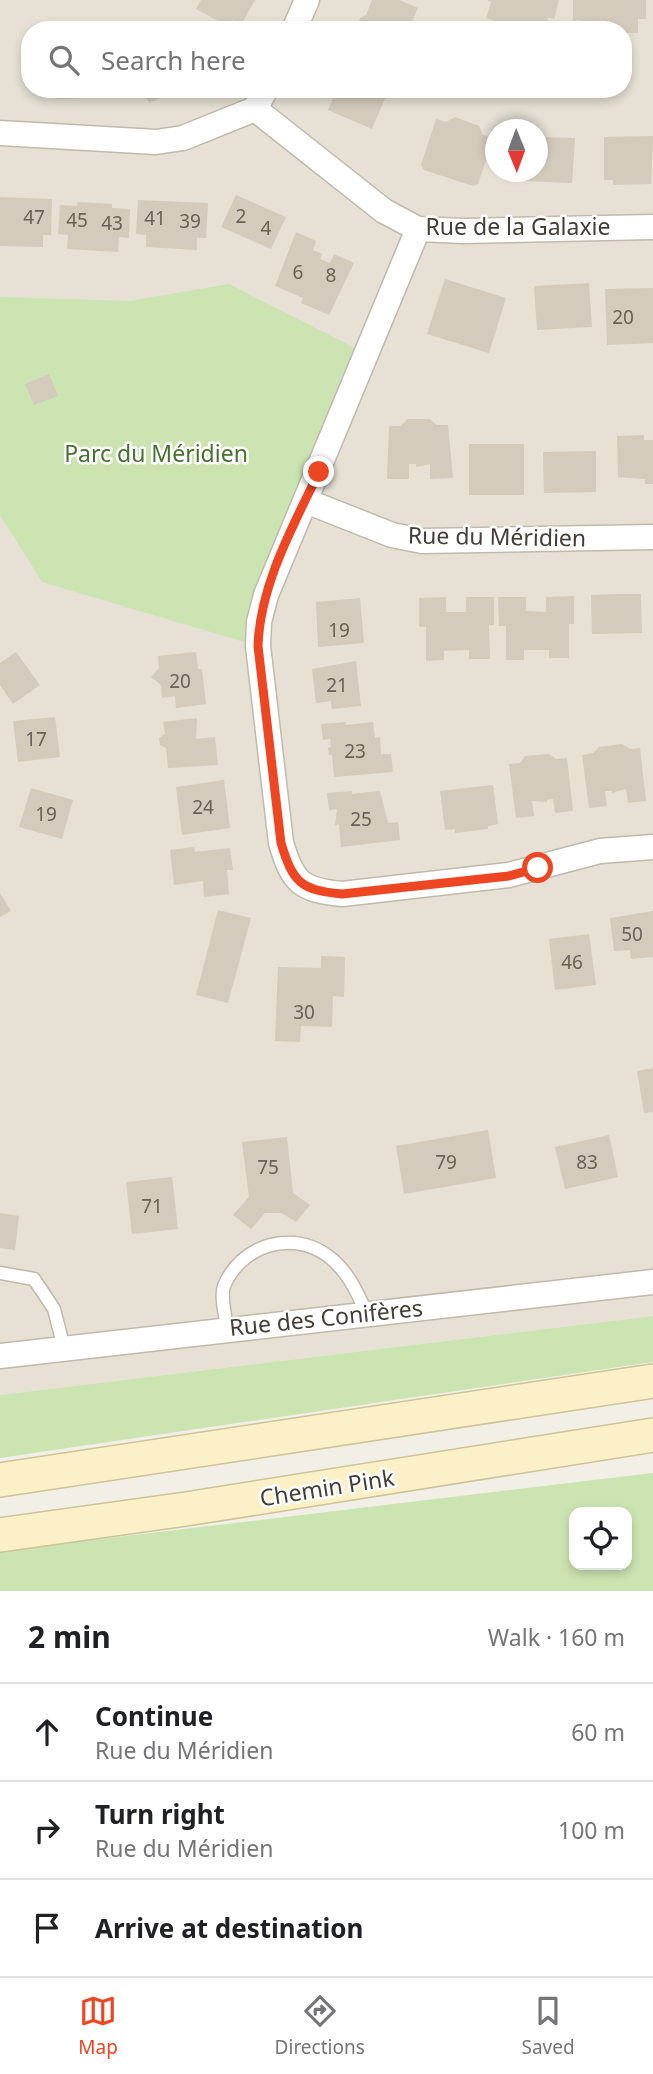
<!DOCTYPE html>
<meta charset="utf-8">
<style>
:root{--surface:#fff;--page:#f2f2f2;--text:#202124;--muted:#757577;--line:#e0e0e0;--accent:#ed4622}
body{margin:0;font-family:"Noto Sans",sans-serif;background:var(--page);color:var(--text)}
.controls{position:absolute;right:21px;bottom:21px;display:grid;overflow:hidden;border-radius:14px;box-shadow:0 4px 10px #0003}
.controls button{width:63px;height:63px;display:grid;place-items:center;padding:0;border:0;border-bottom:2px solid var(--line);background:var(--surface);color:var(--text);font:35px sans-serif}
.compass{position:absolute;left:485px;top:119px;width:63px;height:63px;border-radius:50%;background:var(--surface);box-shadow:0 4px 10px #0003;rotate:179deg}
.stop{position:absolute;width:21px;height:21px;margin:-16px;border:5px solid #ed4622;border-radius:50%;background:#fff}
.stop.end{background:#ed4622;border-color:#fff;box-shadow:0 2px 7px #0008}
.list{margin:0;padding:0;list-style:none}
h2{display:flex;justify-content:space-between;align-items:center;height:91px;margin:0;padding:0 28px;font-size:30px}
h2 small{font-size:23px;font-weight:400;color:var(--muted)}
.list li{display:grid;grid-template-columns:46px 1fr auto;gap:21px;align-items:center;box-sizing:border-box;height:98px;padding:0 28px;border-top:2px solid var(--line)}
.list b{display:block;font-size:26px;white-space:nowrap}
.list p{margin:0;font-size:23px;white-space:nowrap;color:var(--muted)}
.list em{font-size:23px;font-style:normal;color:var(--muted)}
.icon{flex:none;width:38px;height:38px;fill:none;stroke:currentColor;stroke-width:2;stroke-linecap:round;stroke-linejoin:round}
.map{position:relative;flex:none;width:653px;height:1591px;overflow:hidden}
.search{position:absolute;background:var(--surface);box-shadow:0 4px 10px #0003;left:21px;right:21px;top:21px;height:77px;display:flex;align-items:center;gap:18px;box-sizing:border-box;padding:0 24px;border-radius:28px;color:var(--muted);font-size:26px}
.sheet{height:385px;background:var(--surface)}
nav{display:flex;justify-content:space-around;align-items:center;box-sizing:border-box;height:98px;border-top:2px solid var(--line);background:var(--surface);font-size:19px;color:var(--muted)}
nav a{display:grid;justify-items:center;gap:4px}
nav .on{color:var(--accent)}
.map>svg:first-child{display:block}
.residential{fill:#e6e1d4;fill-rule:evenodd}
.green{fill:#cce4b1;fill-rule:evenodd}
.building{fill:#d3cbbc}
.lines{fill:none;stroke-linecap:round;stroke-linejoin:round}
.lane-casing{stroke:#c0b9ac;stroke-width:15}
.street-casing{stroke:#c0b9ac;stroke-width:27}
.secondary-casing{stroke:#cfc398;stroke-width:36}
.lane{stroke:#fff;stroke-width:12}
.street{stroke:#fff;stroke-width:24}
.secondary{stroke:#fbf0c7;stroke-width:33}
.route{stroke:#ed4622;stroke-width:9}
.labels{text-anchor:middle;stroke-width:5;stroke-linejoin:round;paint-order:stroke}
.number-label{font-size:19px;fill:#686258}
.street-label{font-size:23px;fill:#443f36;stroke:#fff}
.park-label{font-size:23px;fill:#45722d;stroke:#fff}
</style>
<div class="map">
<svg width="653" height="1591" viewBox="0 0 653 1591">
<rect width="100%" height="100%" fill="#f2efe6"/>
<path class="residential" d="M 0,0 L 653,0 L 653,1316 L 0,1395 ZM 30,30 L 623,30 L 623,89 L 30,89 ZM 496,130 L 538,130 L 538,172 L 496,172 Z"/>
<g class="green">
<path d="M 229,284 L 367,354 L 258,646 L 42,582 L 0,515 L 0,297 L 130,301 Z"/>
<path d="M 653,1316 L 653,1362 L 0,1458 L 0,1395 Z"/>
<path d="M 653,1473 L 653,1591 L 0,1591 L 0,1551 ZM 574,1512 L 627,1512 L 627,1565 L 574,1565 Z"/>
</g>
<g class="building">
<path d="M 201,0 L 255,0 L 241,25 L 232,20 L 229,27 L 196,9 Z"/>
<path d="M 372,0 L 399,0 L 418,8 L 408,30 L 357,29 L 360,18 L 366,15 Z"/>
<path d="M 487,0 L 559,0 L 554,19 L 548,17 L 545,30 L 525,30 L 486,18 L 491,2 Z"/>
<path d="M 573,0 L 646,0 L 646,19 L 638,19 L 638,33 L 623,33 L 623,30 L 581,30 L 581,20 L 573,21 Z"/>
<path d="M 42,89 L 95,89 L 95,92 L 85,92 L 85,96 L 79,98 L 58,99 L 53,97 L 52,93 L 43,94 Z"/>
<path d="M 142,89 L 178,89 L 149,103 Z"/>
<path d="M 337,89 L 389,89 L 372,129 L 328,110 Z"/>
<path d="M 455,117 L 479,126 L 483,135 L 493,138 L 478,184 L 473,186 L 424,170 L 421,165 L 436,119 L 446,122 Z"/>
<path d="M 653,136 L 651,184 L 613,185 L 613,180 L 604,180 L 604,137 Z"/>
<path d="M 538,137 L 575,138 L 572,183 L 522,181 L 522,172 L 538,172 Z"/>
<path d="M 236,195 L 286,217 L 271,249 L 221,227 Z"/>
<path d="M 0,197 L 52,199 L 51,235 L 43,235 L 43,247 L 0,246 Z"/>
<path d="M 138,200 L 208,203 L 206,238 L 197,238 L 197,250 L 146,247 L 146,235 L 136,234 Z"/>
<path d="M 78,202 L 112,204 L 112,208 L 130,209 L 129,238 L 119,237 L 118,252 L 67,249 L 68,235 L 58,234 L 60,205 L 77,206 Z"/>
<path d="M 296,232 L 316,241 L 313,250 L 322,254 L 320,259 L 330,263 L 334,254 L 354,263 L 329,315 L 301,303 L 303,298 L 275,286 Z"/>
<path d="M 445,279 L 506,298 L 489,353 L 427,334 Z"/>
<path d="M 589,283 L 592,327 L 537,330 L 534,286 Z"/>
<path d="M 653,288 L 653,343 L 607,345 L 605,289 Z"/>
<path d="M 49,374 L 58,396 L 34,405 L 25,384 Z"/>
<path d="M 407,419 L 430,419 L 437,425 L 448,425 L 453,478 L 430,479 L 430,464 L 416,467 L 416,464 L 409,464 L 409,479 L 387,479 L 389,426 L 401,426 Z"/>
<path d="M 644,435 L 644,440 L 653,440 L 653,484 L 645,484 L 645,479 L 618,477 L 617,436 Z"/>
<rect x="469" y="444" width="55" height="51"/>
<path d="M 596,451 L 596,492 L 544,493 L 543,452 Z"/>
<path d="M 616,594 L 641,594 L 642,633 L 592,634 L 591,595 Z"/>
<path d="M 574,596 L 574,624 L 569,624 L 569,658 L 549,658 L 549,650 L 524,650 L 524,660 L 506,660 L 506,626 L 499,626 L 498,597 L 526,597 L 526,611 L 546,612 L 546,597 Z"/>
<path d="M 446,597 L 446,612 L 466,612 L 466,597 L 494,597 L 494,625 L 489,625 L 490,659 L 469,659 L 469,650 L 444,651 L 444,660 L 426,661 L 426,627 L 419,627 L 419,598 Z"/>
<path d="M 360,598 L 364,643 L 318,647 L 316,602 Z"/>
<path d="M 16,652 L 40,685 L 13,704 L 0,685 L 0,663 Z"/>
<path d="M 196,652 L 198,669 L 202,669 L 206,704 L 176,708 L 175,696 L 162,698 L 161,685 L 151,677 L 159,668 L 158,656 Z"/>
<path d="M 356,661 L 361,706 L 332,709 L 331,701 L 316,703 L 312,669 Z"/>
<path d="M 55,717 L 60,757 L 18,762 L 13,721 Z"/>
<path d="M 197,718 L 196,739 L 215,737 L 218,765 L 168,768 L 166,748 L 160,745 L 159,738 L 165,734 L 163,722 Z"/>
<path d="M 346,722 L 346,725 L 373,722 L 375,738 L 380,737 L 381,754 L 391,754 L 393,772 L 334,777 L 332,755 L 329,755 L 328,748 L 331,747 L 330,739 L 323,740 L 321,724 Z"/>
<path d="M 622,744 L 630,749 L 640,748 L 646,801 L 628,803 L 626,789 L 612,793 L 612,791 L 605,791 L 607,806 L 589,808 L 582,755 L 593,753 L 599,747 Z"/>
<path d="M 549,754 L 556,759 L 567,758 L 573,811 L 555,813 L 553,799 L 547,800 L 547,802 L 532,801 L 534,816 L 516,818 L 509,764 L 520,763 L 525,756 Z"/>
<path d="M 224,780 L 230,828 L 182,835 L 176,787 Z"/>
<path d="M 493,785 L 498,824 L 488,826 L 488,829 L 455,833 L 455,829 L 445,830 L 440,791 Z"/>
<path d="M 31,788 L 73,800 L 62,839 L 19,827 Z"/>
<path d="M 352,791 L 352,794 L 380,791 L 388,823 L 398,822 L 400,840 L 341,847 L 339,824 L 335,825 L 337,809 L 329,810 L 327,793 Z"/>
<path d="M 194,847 L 195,852 L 230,848 L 233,870 L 227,870 L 229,894 L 204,897 L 203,881 L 174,885 L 170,850 Z"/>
<path d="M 0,893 L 11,911 L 0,917 Z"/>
<path d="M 218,910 L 251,918 L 228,1003 L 196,995 Z"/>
<path d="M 653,911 L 653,957 L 631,959 L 630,950 L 614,951 L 610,918 Z"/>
<path d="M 589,934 L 596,985 L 555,990 L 549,939 Z"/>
<path d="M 321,956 L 345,957 L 344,997 L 333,996 L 332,1027 L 301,1026 L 300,1042 L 275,1041 L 278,967 L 321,968 Z"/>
<path d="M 653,1068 L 653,1112 L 644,1113 L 637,1071 Z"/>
<path d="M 488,1130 L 496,1178 L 404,1194 L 396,1146 Z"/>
<path d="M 609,1135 L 618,1177 L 565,1189 L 555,1147 Z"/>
<path d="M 287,1137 L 293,1193 L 310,1205 L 296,1222 L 282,1213 L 265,1213 L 251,1229 L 233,1215 L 249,1197 L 242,1142 Z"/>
<path d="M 172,1177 L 178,1229 L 132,1234 L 126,1182 Z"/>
<path d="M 0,1213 L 19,1216 L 15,1250 L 0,1248 Z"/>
</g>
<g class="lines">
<g class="lane-casing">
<g id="lane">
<path d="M 0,1273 L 34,1279 L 54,1309 L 64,1348"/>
<path d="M 227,1329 C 226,1317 220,1297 224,1286 C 241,1245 292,1229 328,1256 C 348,1271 357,1292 367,1314"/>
</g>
</g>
<g class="street-casing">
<g id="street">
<path d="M 294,30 L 307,0"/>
<path d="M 255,109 L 384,211 L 418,229 L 464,231 L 653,227"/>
<path d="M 0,133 L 156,142 L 183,138 L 255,109 L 266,89"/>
<path d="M 418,229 L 266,595 L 259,622 L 258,646 L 281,843 C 293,883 301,890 342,894 L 509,875 L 600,851 L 653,847"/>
<path d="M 306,501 L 392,535 L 422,541 L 653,537"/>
<path d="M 0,1356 L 653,1282"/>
</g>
</g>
<g class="secondary-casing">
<g id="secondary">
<path d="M 0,1480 L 653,1381"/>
<path d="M 0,1535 L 186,1509 L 653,1435"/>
</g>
</g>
<use href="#lane" class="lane"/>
<use href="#street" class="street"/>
<use href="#secondary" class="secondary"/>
</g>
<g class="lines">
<path class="route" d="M 319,472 C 293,526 260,585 258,646 L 281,843 C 293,883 301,890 342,894 L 509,876 L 538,868"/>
</g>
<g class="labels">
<g class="number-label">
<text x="241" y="223">2</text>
<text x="34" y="224">47</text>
<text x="155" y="225">41</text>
<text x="77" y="227">45</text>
<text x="190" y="228">39</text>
<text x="112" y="230">43</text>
<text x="266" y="235">4</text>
<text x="298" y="279">6</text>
<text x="331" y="282">8</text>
<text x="623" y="324">20</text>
<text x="339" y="637">19</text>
<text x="180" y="688">20</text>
<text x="337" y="692">21</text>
<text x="36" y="746">17</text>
<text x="355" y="758">23</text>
<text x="203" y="814">24</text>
<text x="46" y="821">19</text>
<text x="361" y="826">25</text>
<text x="632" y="941">50</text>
<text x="572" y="969">46</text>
<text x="304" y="1019">30</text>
<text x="446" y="1169">79</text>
<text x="587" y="1169">83</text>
<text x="268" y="1174">75</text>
<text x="152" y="1213">71</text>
</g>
<g class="street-label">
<text x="518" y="235">Rue de la Galaxie</text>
<text transform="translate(497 537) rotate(1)" y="8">Rue du Méridien</text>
<text transform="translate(326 1318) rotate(-6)" y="8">Rue des Conifères</text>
<text transform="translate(327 1488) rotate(-9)" y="8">Chemin Pink</text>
</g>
<g class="park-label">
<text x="156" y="462">Parc du Méridien</text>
</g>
</g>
</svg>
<div class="controls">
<button><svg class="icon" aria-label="locate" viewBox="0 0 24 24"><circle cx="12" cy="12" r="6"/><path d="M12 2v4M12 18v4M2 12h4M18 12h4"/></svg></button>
</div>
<svg class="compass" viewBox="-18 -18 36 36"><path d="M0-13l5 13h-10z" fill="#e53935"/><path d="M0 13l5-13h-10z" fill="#757577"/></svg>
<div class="stop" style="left:538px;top:868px"></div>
<div class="stop end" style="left:319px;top:472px"></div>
<div class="search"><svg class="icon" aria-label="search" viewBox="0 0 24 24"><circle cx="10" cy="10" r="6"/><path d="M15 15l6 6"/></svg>Search here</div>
</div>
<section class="sheet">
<h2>2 min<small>Walk · 160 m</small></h2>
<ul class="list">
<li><svg class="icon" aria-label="ahead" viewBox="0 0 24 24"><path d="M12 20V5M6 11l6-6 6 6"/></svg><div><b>Continue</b><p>Rue du Méridien</p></div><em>60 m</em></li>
<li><svg class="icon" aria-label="right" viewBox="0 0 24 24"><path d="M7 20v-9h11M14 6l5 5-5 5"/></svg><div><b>Turn right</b><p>Rue du Méridien</p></div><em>100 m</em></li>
<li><svg class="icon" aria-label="arrive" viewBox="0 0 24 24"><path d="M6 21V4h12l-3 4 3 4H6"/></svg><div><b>Arrive at destination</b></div></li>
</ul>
</section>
<nav>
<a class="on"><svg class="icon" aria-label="map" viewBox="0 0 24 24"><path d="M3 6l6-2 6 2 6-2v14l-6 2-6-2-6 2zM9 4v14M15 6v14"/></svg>Map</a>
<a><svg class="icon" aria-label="directions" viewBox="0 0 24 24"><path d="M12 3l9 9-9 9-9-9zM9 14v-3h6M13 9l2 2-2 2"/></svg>Directions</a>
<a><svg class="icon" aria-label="saved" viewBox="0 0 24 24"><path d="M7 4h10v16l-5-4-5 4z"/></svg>Saved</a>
</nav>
